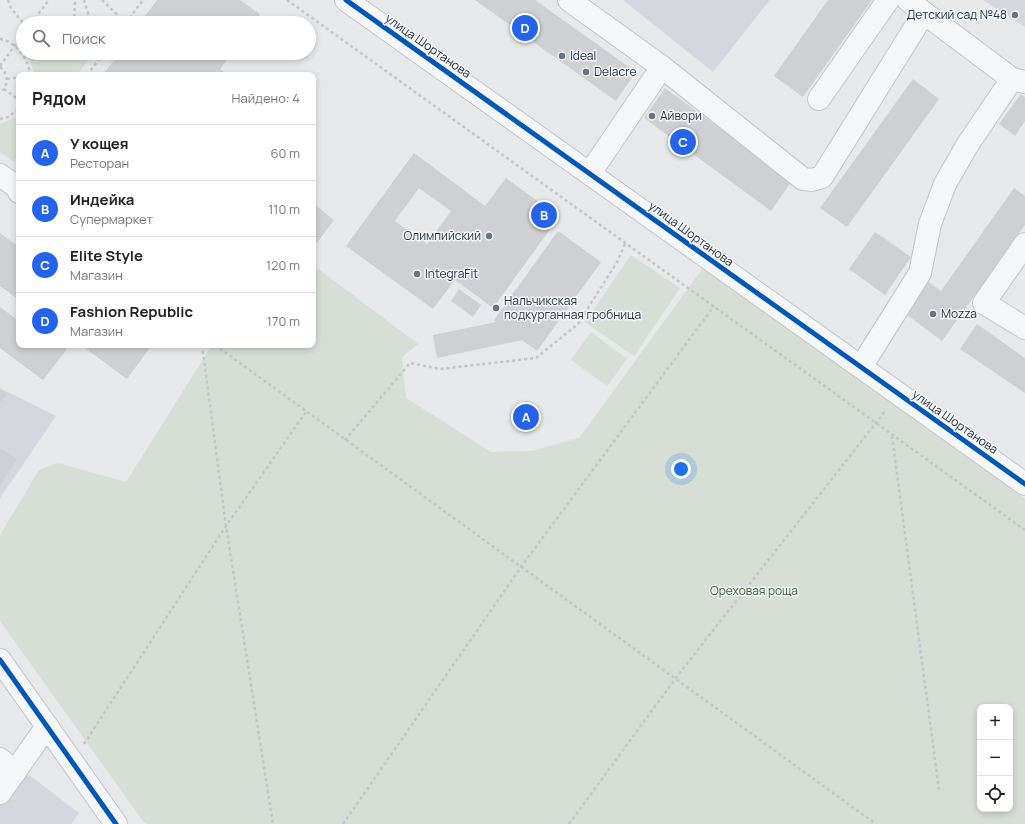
<!DOCTYPE html>
<html lang="ru">
<meta charset="utf-8">
<style>
:root{--surface:#fff;--page:#f2f2f2;--text:#222;--muted:#767676;--line:#e0e0e0;--accent:#2563eb}
body{margin:0;font-family:Manrope,sans-serif;background:var(--page);color:var(--text)}
.controls{position:absolute;right:12px;bottom:12px;display:grid;overflow:hidden;border-radius:8px;box-shadow:0 2px 6px #0003}
.controls button{width:36px;height:36px;display:grid;place-items:center;padding:0;border:0;border-bottom:1px solid var(--line);background:var(--surface);color:var(--text);font:20px sans-serif}
.you{position:absolute;left:681px;top:469px;width:14px;height:14px;margin:-10px;border:3px solid #fff;border-radius:50%;background:#1a73e8;box-shadow:0 0 0 6px #1a73e833}
.badge{display:grid;place-items:center;width:26px;height:26px;border-radius:50%;background:var(--accent);color:#fff;font-size:13px;font-weight:700}
.pin{position:absolute;translate:-50% -50%;border:2px solid #fff;box-shadow:0 1px 4px #0006}
.list{margin:0;padding:0;list-style:none}
h2{display:flex;justify-content:space-between;align-items:center;height:52px;margin:0;padding:0 16px;font-size:17px}
h2 small{font-size:13px;font-weight:400;color:var(--muted)}
.list li{display:grid;grid-template-columns:26px 1fr auto;gap:12px;align-items:center;box-sizing:border-box;height:56px;padding:0 16px;border-top:1px solid var(--line)}
.list b{display:block;font-size:15px;white-space:nowrap}
.list p{margin:0;font-size:13px;white-space:nowrap;color:var(--muted)}
.list em{font-size:13px;font-style:normal;color:var(--muted)}
.icon{flex:none;width:22px;height:22px;fill:none;stroke:currentColor;stroke-width:2;stroke-linecap:round;stroke-linejoin:round}
.map{position:relative;flex:none;width:1025px;height:824px;overflow:hidden}
.search{position:absolute;background:var(--surface);box-shadow:0 2px 6px #0003;left:16px;top:16px;width:300px;height:44px;display:flex;align-items:center;gap:10px;box-sizing:border-box;padding:0 14px;border-radius:22px;color:var(--muted);font-size:15px}
.panel{position:absolute;background:var(--surface);box-shadow:0 2px 6px #0003;left:16px;top:72px;width:300px;height:276px;border-radius:8px}
.map>svg:first-child{display:block}
.built{fill:#d4d7dd}
.green{fill:#d6ded6;fill-rule:evenodd}
.building{fill:#ced0d3;fill-rule:evenodd}
.lines{fill:none;stroke-linecap:round;stroke-linejoin:round}
.minor-casing{stroke:#c4c6c8;stroke-width:24}
.path{stroke:#c5c6ca;stroke-width:2.5;stroke-dasharray:3 3;stroke-linecap:butt}
.minor{stroke:#f5f6f7;stroke-width:22}
.cycleway-casing{stroke:#f4f6f9;stroke-width:8}
.cycleway{stroke:#0057b8;stroke-width:5}
.poi-dot{fill:#6c737f;stroke:#f4f6f9;stroke-width:1.5}
.labels{text-anchor:middle;stroke-width:3;stroke-linejoin:round;paint-order:stroke}
.poi-label{font-size:12px;fill:#2b3445;stroke:#f4f6f9;text-anchor:start}
.street-label{font-size:12px;fill:#2b3445;stroke:#f4f6f9}
.park-label{font-size:12px;fill:#3f6138;stroke:#f4f6f9}
</style>
<div class="map">
<svg width="1025" height="824" viewBox="0 0 1025 824">
<rect width="100%" height="100%" fill="#e6e8ea"/>
<g class="built">
<path d="M 623,0 L 768,0 L 769,1 L 713,72 Z"/>
<path d="M 983,0 L 1025,0 L 1025,27 L 986,2 Z"/>
<path d="M 0,388 L 56,416 L 0,498 Z"/>
<path d="M 24,771 L 79,813 L 71,824 L 0,824 L 0,803 Z"/>
</g>
<g class="green">
<path d="M 26,53 L 93,53 L 77,75 L 35,75 L 33,69 Z"/>
<path d="M 19,114 L 19,156 L 14,162 L 0,152 L 0,124 L 15,118 Z"/>
<path d="M 631,255 L 680,288 L 634,356 L 585,322 Z"/>
<path d="M 313,265 L 418,344 L 402,357 L 406,398 L 491,452 L 531,451 L 579,438 L 703,268 L 1025,499 L 1025,824 L 147,824 L 142,820 L 0,621 L 0,535 L 39,470 L 58,463 L 126,482 L 212,345 L 313,345 ZM 980,707 L 1010,707 L 1010,809 L 980,809 Z"/>
<path d="M 591,332 L 627,359 L 607,386 L 571,360 Z"/>
</g>
<g class="building">
<path d="M 157,0 L 240,0 L 260,14 L 254,23 L 140,23 Z"/>
<path d="M 475,0 L 535,0 L 636,72 L 616,101 Z"/>
<path d="M 828,0 L 872,0 L 803,97 L 774,76 Z"/>
<path d="M 119,53 L 232,53 L 220,69 L 228,75 L 103,75 Z"/>
<path d="M 913,79 L 939,99 L 847,227 L 820,208 Z"/>
<path d="M 665,88 L 792,181 L 771,211 L 644,118 Z"/>
<path d="M 1021,94 L 1025,97 L 1025,121 L 1015,136 L 999,124 Z"/>
<path d="M 414,153 L 485,206 L 506,178 L 559,217 L 493,308 L 455,280 L 433,309 L 346,246 ZM 419,188 L 451,211 L 427,244 L 395,221 Z"/>
<path d="M 1014,188 L 1025,196 L 1025,225 L 942,341 L 903,312 L 926,280 L 941,291 Z"/>
<path d="M 314,204 L 334,220 L 313,248 L 313,206 Z"/>
<path d="M 558,231 L 601,262 L 537,351 L 522,340 L 437,358 L 433,335 L 496,322 L 494,320 Z"/>
<path d="M 875,232 L 911,257 L 885,295 L 849,269 Z"/>
<path d="M 0,233 L 19,247 L 19,300 L 0,286 Z"/>
<path d="M 459,289 L 481,305 L 473,317 L 451,301 Z"/>
<path d="M 0,307 L 19,321 L 19,345 L 70,345 L 43,380 L 0,348 Z"/>
<path d="M 977,324 L 1025,358 L 1025,393 L 960,349 Z"/>
<path d="M 81,345 L 152,345 L 127,379 Z"/>
<path d="M 0,389 L 7,394 L 0,403 Z"/>
<path d="M 0,448 L 17,459 L 0,486 Z"/>
</g>
<g class="lines">
<g class="minor-casing">
<g id="minor">
<path d="M 346,0 L 1025,484"/>
<path d="M 569,0 L 662,67 L 803,179 L 812,180 L 822,177 L 924,13 L 1012,79"/>
<path d="M 908,0 L 924,13"/>
<path d="M 819,99 L 888,0"/>
<path d="M 590,173 L 662,67"/>
<path d="M 0,175 L 17,187 L 19,192"/>
<path d="M 1025,244 L 984,303 L 1025,328"/>
<path d="M 861,367 L 920,273 L 930,224 L 945,184 L 968,144 L 1012,79 L 1025,82"/>
<path d="M 0,660 L 116,824"/>
<path d="M 0,759 L 15,772"/>
<path d="M 0,793 L 47,726"/>
</g>
</g>
<g class="path">
<path d="M 8,0 L 11,8 L 23,23"/>
<path d="M 84,0 L 91,23"/>
<path d="M 102,0 L 126,23"/>
<path d="M 287,0 L 1025,530"/>
<path d="M 31,23 L 49,0"/>
<path d="M 74,23 L 75,0"/>
<path d="M 126,23 L 143,0"/>
<path d="M 0,39 C 16,42 29,59 30,75"/>
<path d="M 0,66 L 23,34"/>
<path d="M 0,67 C 9,75 9,85 0,93"/>
<path d="M 87,75 L 104,53"/>
<path d="M 7,79 L 19,77"/>
<path d="M 4,89 L 19,100"/>
<path d="M 0,119 L 8,117 L 19,109"/>
<path d="M 202,345 L 226,526 L 273,824"/>
<path d="M 215,345 L 876,824"/>
<path d="M 892,436 L 939,790"/>
<path d="M 345,440 L 410,363 L 440,369 L 536,358 L 578,324 L 617,262 L 625,244"/>
<path d="M 84,744 L 226,526 L 306,412"/>
<path d="M 343,824 L 521,567 L 714,306"/>
<path d="M 569,824 L 675,679 L 886,410"/>
</g>
<use href="#minor" class="minor"/>
<g class="cycleway-casing">
<g id="cycleway">
<path d="M 346,0 L 1025,484"/>
<path d="M 0,660 L 116,824"/>
</g>
</g>
<use href="#cycleway" class="cycleway"/>
</g>
<g class="poi-dot">
<circle cx="1015" cy="15" r="4"/>
<circle cx="562" cy="56" r="4"/>
<circle cx="586" cy="72" r="4"/>
<circle cx="652" cy="116" r="4"/>
<circle cx="489" cy="236" r="4"/>
<circle cx="417" cy="274" r="4"/>
<circle cx="496" cy="308" r="4"/>
<circle cx="933" cy="314" r="4"/>
</g>
<g class="labels">
<g class="poi-label">
<text x="1007" y="19" text-anchor="end">Детский сад №48</text>
<text x="570" y="60">Ideal</text>
<text x="594" y="76">Delacre</text>
<text x="660" y="120">Айвори</text>
<text x="481" y="240" text-anchor="end">Олимпийский</text>
<text x="425" y="278">IntegraFit</text>
<text x="504" y="305">Нальчикская<tspan x="504" dy="14">подкурганная гробница</tspan></text>
<text x="941" y="318">Mozza</text>
</g>
<g class="street-label">
<text transform="translate(428 46) rotate(35)" y="4">улица Шортанова</text>
<text transform="translate(691 234) rotate(36)" y="4">улица Шортанова</text>
<text transform="translate(955 422) rotate(35)" y="4">улица Шортанова</text>
</g>
<g class="park-label">
<text x="754" y="595">Ореховая роща</text>
</g>
</g>
</svg>
<div class="controls">
<button>+</button>
<button>−</button>
<button><svg class="icon" aria-label="locate" viewBox="0 0 24 24"><circle cx="12" cy="12" r="6"/><path d="M12 2v4M12 18v4M2 12h4M18 12h4"/></svg></button>
</div>
<div class="you"></div>
<div class="pin badge" style="left:526px;top:417px">A</div>
<div class="pin badge" style="left:544px;top:215px">B</div>
<div class="pin badge" style="left:683px;top:142px">C</div>
<div class="pin badge" style="left:525px;top:28px">D</div>
<div class="search"><svg class="icon" aria-label="search" viewBox="0 0 24 24"><circle cx="10" cy="10" r="6"/><path d="M15 15l6 6"/></svg>Поиск</div>
<section class="panel">
<h2>Рядом<small>Найдено: 4</small></h2>
<ul class="list">
<li><span class="badge">A</span><div><b>У кощея</b><p>Ресторан</p></div><em>60 m</em></li>
<li><span class="badge">B</span><div><b>Индейка</b><p>Супермаркет</p></div><em>110 m</em></li>
<li><span class="badge">C</span><div><b>Elite Style</b><p>Магазин</p></div><em>120 m</em></li>
<li><span class="badge">D</span><div><b>Fashion Republic</b><p>Магазин</p></div><em>170 m</em></li>
</ul>
</section>
</div>
